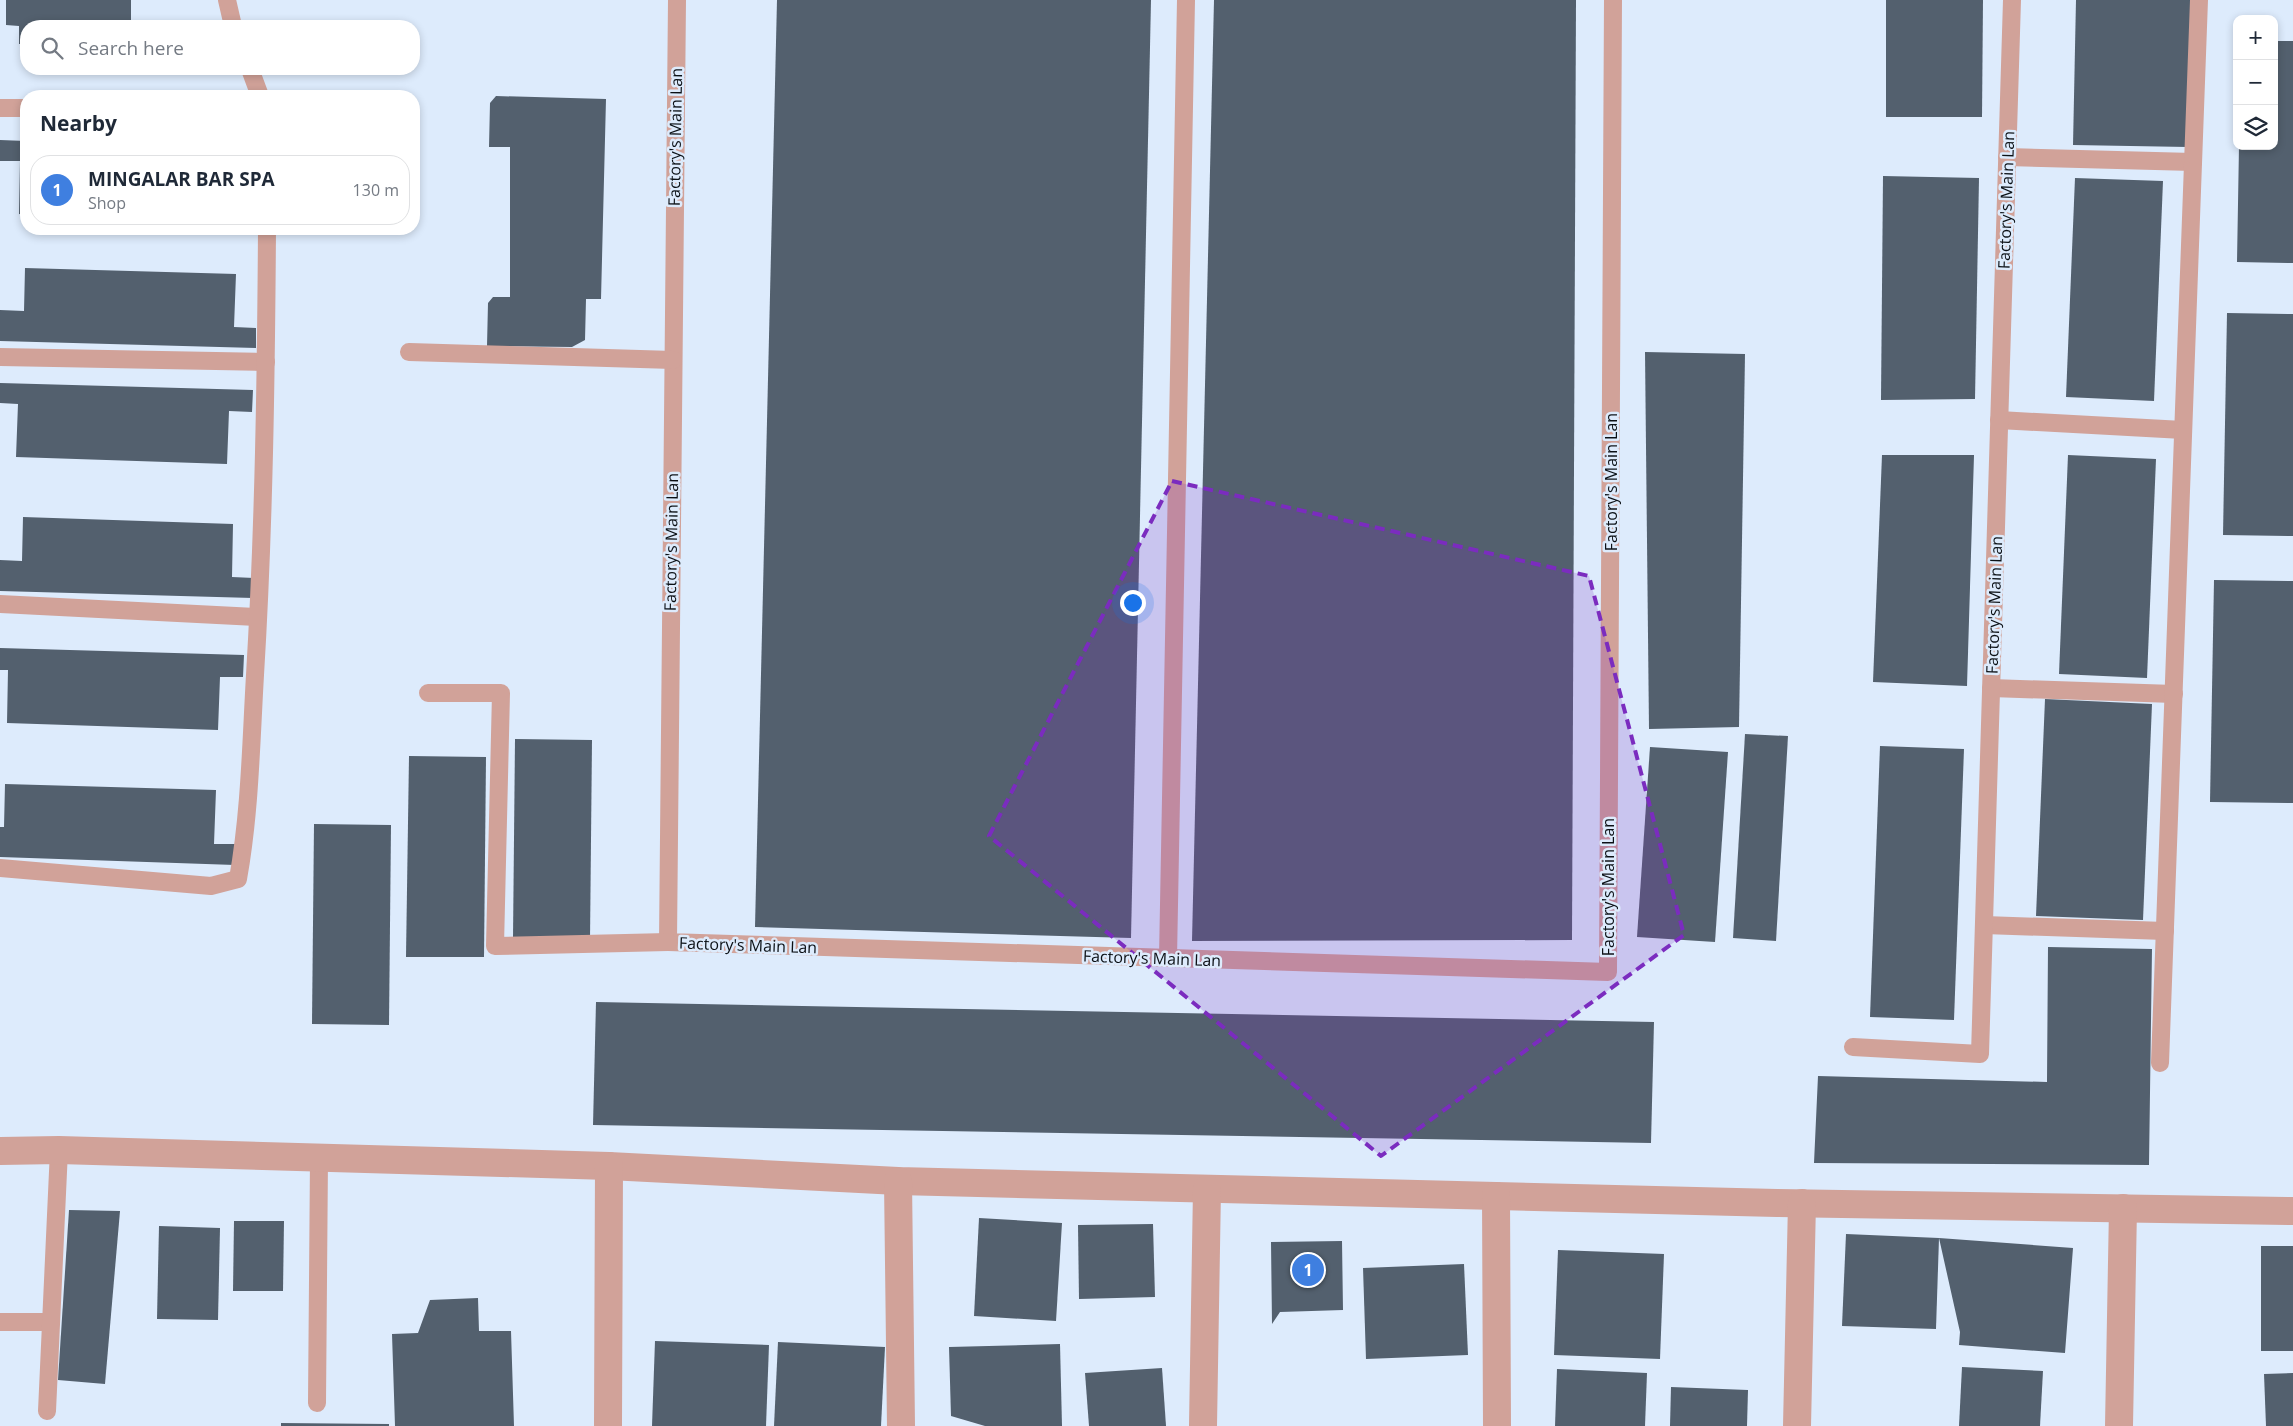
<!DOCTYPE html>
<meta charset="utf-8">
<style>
:root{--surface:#fff;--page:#f2f2f3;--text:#1f2937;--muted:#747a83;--line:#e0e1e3;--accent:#ae1f0f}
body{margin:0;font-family:"Open Sans",sans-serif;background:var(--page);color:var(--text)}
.controls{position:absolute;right:15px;top:15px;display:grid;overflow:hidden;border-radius:10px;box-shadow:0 2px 8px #0003}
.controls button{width:45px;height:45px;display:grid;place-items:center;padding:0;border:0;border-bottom:1px solid var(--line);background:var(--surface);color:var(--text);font:25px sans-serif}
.you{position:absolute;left:1132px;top:602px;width:18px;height:18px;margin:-12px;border:4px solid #fff;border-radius:50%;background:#1a73e8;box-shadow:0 0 0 8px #1a73e833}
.badge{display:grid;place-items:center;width:32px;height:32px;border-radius:50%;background:var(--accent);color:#fff;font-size:16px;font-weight:700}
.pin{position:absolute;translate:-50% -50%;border:2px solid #fff;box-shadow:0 1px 5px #0006}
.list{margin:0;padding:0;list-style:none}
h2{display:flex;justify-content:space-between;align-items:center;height:65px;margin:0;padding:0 20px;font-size:21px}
h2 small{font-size:16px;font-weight:400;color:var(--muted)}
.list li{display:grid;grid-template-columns:32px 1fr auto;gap:15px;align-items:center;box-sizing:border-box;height:70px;margin:0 10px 10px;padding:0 10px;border:1px solid var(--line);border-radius:20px}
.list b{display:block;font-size:19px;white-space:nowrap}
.list p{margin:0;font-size:16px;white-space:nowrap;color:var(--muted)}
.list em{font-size:16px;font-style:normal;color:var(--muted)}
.icon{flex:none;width:28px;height:28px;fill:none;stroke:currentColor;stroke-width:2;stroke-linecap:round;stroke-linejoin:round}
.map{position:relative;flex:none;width:2293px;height:1426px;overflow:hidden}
.search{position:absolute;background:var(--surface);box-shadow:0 2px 8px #0003;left:20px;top:20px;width:400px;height:55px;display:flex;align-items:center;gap:12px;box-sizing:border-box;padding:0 18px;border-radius:20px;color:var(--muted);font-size:19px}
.panel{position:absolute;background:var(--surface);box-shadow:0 2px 8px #0003;left:20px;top:90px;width:400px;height:145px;border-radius:20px}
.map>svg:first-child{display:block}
.building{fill:#53606e}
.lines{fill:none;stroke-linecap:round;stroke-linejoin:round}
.service{stroke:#d1a299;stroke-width:18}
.minor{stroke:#d1a299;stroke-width:28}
.marked{fill:#7b2cbf;fill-opacity:0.2;stroke:#7b2cbf;stroke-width:4;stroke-dasharray:10 6;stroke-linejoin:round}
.labels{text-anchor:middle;stroke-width:5;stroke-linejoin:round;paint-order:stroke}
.street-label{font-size:16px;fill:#0b1015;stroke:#ddebfc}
</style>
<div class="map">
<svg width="2293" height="1426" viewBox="0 0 2293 1426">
<rect width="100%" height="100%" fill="#ddebfc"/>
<g class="building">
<path d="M 6,0 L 131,0 L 131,26 L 26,26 L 26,44 L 19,44 L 19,26 L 6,25 Z"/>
<path d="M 777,0 L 1151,0 L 1131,938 L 755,927 Z"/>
<path d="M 1214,0 L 1576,0 L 1572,940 L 1192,941 Z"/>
<path d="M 1886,0 L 1983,0 L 1982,117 L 1886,117 Z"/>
<path d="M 2076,0 L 2191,0 L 2188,147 L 2073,145 Z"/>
<path d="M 2274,41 L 2293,41 L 2293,263 L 2237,262 L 2239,146 L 2274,146 Z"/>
<path d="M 496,96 L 606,99 L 601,299 L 586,299 L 585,340 L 572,347 L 487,346 L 488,303 L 493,297 L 510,297 L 510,147 L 489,147 L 490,103 Z"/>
<path d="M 0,140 L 26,141 L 26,215 L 19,214 L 20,161 L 0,161 Z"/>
<path d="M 1883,176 L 1979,178 L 1975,399 L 1881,400 Z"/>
<path d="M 2075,178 L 2163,181 L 2154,401 L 2066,397 Z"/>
<path d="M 25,268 L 236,274 L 234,327 L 256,328 L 256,348 L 0,341 L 0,310 L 24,311 Z"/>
<path d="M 2227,313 L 2293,314 L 2293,536 L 2223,535 Z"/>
<path d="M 1645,352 L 1745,354 L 1739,727 L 1649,729 Z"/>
<path d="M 0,383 L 253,390 L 252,412 L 229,411 L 227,464 L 16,457 L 18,404 L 0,403 Z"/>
<path d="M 1882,455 L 1974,455 L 1967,686 L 1873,682 Z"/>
<path d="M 2068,455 L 2156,459 L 2147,678 L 2059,674 Z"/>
<path d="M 23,517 L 233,524 L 232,577 L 254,578 L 253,598 L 0,591 L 0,560 L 22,561 Z"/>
<path d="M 2214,580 L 2293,581 L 2293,803 L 2210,802 Z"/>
<path d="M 0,648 L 244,655 L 243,677 L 220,677 L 218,730 L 7,723 L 8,670 L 0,670 Z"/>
<path d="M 2045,699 L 2152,704 L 2143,920 L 2036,916 Z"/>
<path d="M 1745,734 L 1788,736 L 1776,941 L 1733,938 Z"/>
<path d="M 515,739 L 592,740 L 590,940 L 513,939 Z"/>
<path d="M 1880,746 L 1964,749 L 1954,1020 L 1870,1017 Z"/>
<path d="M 1650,747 L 1728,752 L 1715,942 L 1637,937 Z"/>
<path d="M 409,756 L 486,757 L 484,957 L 406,957 Z"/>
<path d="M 5,784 L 216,790 L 214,844 L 236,844 L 235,865 L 0,857 L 0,827 L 4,827 Z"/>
<path d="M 314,824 L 391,825 L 389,1025 L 312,1024 Z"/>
<path d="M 2048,947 L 2152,949 L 2149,1165 L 1814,1163 L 1818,1076 L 2047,1082 Z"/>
<path d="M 596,1002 L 1654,1022 L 1651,1143 L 593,1125 Z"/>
<path d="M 69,1210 L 120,1211 L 105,1384 L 58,1380 Z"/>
<path d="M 979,1218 L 1062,1223 L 1056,1321 L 974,1316 Z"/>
<path d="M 234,1221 L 284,1221 L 283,1291 L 233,1291 Z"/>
<path d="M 1153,1224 L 1155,1297 L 1079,1299 L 1078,1225 Z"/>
<path d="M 159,1226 L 220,1228 L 218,1320 L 157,1319 Z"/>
<path d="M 1846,1234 L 1939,1238 L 1936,1329 L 1842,1326 Z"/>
<path d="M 1939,1238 L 2073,1248 L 2065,1353 L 1959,1345 L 1960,1332 Z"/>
<path d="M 1342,1241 L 1343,1310 L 1280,1312 L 1272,1324 L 1271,1242 Z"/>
<rect x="2261" y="1246" width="32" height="105"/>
<path d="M 1558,1250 L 1664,1254 L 1660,1359 L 1554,1355 Z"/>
<path d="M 1464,1264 L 1468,1355 L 1366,1359 L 1363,1268 Z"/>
<path d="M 478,1298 L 479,1331 L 511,1331 L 514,1426 L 395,1426 L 392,1334 L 418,1333 L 430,1300 Z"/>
<path d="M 655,1341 L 769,1345 L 766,1426 L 652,1426 Z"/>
<path d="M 778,1342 L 885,1347 L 881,1426 L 774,1426 Z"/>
<path d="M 1060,1344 L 1062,1426 L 985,1426 L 951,1416 L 949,1347 Z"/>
<path d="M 1962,1367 L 2043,1371 L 2040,1426 L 1959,1426 Z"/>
<path d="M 1162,1368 L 1166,1426 L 1089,1426 L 1085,1373 Z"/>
<path d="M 1557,1369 L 1647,1373 L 1645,1426 L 1555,1426 Z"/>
<path d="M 2293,1373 L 2293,1426 L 2266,1426 L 2264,1374 Z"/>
<path d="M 1671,1387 L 1748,1390 L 1747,1426 L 1670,1426 Z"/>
<path d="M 281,1423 L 389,1424 L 389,1426 L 281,1426 Z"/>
</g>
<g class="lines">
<g class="service">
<path d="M 227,0 L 233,26"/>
<path d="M 677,0 L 668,942 L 1608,972 L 1613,0"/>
<path d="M 250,69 L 260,96"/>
<path d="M 0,108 L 26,108"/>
<path d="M 2007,157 L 2193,162"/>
<path d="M 409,352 L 673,360"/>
<path d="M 0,357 L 266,362"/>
<path d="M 1999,420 L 2183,430"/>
<path d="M 0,604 L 258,617"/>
<path d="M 1991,688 L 2174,694"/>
<path d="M 428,693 L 501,693 L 495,946 L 668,942"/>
<path d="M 0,868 L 211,886 L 238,879 C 250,812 251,743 255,675 C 264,527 266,378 267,229"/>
<path d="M 1984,925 L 2165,931"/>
<path d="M 1168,958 L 1186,0"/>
<path d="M 1853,1047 L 1980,1054 L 2012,0"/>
<path d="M 2160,1063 L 2199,0"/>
<path d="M 0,1322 L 51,1322"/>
<path d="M 317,1403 L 319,1158"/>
<path d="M 47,1411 L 59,1150"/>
</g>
<g class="minor">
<path d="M 0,1151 L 59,1150 L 609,1166 L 898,1181 L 1777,1203 L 2293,1211"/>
<path d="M 898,1181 L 901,1426"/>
<path d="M 1496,1196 L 1497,1426"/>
<path d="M 608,1426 L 609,1166"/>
<path d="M 1203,1426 L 1207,1189"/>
<path d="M 1797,1426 L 1802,1203"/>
<path d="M 2119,1426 L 2123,1208"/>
</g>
</g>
<path class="marked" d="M 1172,481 L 1589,576 L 1684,935 L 1381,1156 L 989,836 Z"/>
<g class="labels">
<g class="street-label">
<text transform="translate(675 137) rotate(-89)" y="6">Factory's Main Lan</text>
<text transform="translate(2006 200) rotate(-88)" y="6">Factory's Main Lan</text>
<text transform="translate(1611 482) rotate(-90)" y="6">Factory's Main Lan</text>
<text transform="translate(671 542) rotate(-89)" y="6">Factory's Main Lan</text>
<text transform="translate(1994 605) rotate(-88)" y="6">Factory's Main Lan</text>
<text transform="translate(1608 887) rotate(-90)" y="6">Factory's Main Lan</text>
<text transform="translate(748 945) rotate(2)" y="6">Factory's Main Lan</text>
<text transform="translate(1152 958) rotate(2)" y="6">Factory's Main Lan</text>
</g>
</g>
</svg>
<div class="controls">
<button>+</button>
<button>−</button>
<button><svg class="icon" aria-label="layers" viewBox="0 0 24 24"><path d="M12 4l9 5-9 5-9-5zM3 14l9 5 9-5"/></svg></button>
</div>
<div class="you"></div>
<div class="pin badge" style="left:1308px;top:1270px;background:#3f7fe0">1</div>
<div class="search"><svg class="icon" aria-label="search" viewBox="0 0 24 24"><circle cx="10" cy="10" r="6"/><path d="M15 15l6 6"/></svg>Search here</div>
<section class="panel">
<h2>Nearby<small></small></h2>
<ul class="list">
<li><span class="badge" style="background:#3f7fe0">1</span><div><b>MINGALAR BAR SPA</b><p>Shop</p></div><em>130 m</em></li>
</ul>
</section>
</div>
